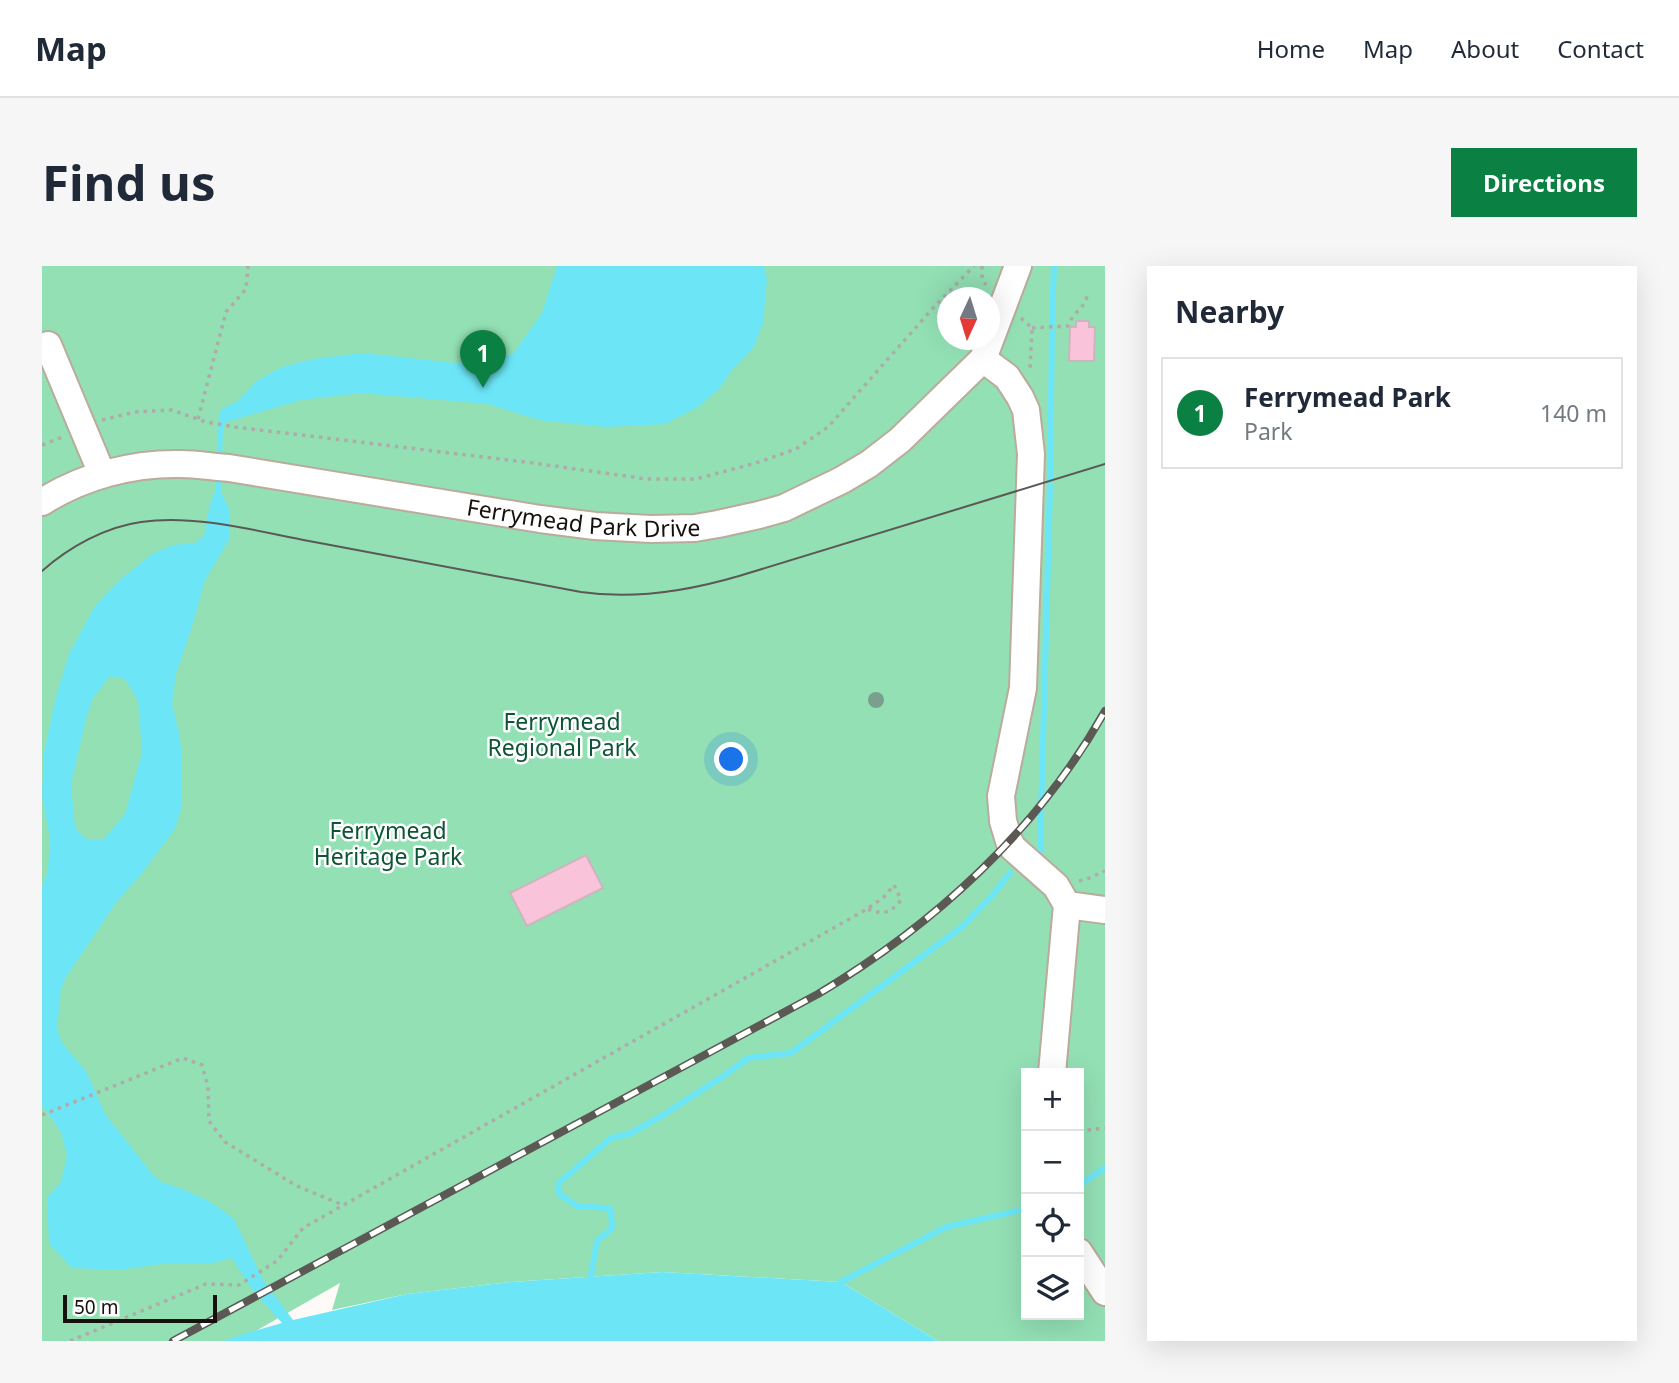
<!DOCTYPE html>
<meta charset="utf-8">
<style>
:root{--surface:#fff;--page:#f6f6f7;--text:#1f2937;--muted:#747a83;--line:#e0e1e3;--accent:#0b8043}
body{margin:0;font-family:"Noto Sans",sans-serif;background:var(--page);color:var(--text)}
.controls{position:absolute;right:21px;bottom:21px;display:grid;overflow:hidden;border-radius:0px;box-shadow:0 7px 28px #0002}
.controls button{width:63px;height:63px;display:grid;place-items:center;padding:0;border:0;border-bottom:2px solid var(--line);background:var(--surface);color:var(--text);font:35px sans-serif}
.compass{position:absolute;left:895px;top:21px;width:63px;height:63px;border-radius:50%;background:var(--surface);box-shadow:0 7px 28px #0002;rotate:184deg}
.scale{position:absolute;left:21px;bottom:18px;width:154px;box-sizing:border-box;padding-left:7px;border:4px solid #16110c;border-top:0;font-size:19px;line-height:24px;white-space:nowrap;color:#16110c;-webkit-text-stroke:5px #fff;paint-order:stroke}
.you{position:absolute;left:690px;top:494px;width:24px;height:24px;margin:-18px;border:5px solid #fff;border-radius:50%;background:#1a73e8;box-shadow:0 0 0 10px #1a73e833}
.badge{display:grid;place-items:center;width:46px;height:46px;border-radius:50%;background:var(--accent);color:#fff;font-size:23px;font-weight:700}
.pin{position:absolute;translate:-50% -58px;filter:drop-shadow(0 2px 4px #0008)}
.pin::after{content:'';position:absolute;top:37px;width:24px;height:21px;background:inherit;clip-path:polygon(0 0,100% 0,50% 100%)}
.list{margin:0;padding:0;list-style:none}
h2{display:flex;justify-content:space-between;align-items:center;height:91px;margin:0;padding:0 28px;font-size:30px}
h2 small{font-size:23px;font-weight:400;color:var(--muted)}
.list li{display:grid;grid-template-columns:46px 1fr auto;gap:21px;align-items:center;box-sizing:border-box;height:112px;margin:0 14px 14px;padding:0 14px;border:2px solid var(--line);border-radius:0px}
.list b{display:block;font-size:26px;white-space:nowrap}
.list p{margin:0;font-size:23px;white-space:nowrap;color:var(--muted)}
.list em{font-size:23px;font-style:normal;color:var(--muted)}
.icon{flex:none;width:38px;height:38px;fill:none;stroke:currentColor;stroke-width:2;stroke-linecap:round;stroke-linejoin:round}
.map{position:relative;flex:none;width:1063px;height:1075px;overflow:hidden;border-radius:0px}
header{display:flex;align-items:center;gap:42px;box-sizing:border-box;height:98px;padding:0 35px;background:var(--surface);border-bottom:2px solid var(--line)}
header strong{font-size:33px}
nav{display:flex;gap:38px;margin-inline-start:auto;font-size:24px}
.intro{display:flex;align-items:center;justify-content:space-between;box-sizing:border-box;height:168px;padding:0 42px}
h1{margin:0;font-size:49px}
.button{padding:18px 32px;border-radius:0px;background:var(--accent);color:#fff;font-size:24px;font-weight:700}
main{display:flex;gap:42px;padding:0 42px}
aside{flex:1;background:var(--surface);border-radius:0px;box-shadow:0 7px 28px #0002}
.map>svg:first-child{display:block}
.green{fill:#93e0b5;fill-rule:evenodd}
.water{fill:#6ce6f7;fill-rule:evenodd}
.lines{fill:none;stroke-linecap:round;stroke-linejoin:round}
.stream{stroke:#6ce6f7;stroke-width:6}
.building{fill:#f9c3d9;stroke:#cbb5be;stroke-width:2}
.minor-casing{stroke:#baab9c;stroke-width:30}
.path{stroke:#afaba7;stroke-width:3.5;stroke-dasharray:3.5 5;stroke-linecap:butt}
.minor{stroke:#fff;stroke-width:26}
.tram{stroke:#5c5853;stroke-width:2}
.rail-casing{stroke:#5c5853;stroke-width:8}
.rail{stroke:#fff;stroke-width:5;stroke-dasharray:16;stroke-linecap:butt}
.tree{fill:#7a9f8d}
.labels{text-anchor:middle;stroke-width:5;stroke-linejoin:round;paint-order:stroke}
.street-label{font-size:23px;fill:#16110c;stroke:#fff}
.park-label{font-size:23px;fill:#0e5436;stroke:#fff}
</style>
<header>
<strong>Map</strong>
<nav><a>Home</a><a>Map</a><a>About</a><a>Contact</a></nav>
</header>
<div class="intro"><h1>Find us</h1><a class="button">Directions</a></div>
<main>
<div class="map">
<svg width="1063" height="1075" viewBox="0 0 1063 1075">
<rect width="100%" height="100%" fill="#fdfaf7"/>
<path class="green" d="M 0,0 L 1063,0 L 1063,1075 L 896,1075 L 799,1016 L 620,1006 L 469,1016 L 365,1028 L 290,1044 L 298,1017 L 196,1075 L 0,1075 ZM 906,32 L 948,32 L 948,74 L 906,74 ZM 984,807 L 1037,807 L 1037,1049 L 984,1049 Z"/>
<path class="water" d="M 515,0 L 722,0 L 725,14 L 721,57 L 712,81 L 690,104 L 677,123 L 656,141 L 623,158 L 564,161 L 497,154 L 446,138 L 319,127 L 259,134 L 184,156 L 181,163 L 179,226 L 188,245 L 188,272 L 163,314 L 149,364 L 134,408 L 130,438 L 137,467 L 140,489 L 139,543 L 133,563 L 97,611 L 76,634 L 24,711 L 19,723 L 15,763 L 20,777 L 44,805 L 63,848 L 112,910 L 119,916 L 141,923 L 170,937 L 192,953 L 221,1014 L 251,1054 L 365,1028 L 469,1016 L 620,1006 L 799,1016 L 896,1075 L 182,1075 L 201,1068 L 240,1057 L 209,1022 L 190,992 L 171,997 L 127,997 L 76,1004 L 30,1002 L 7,978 L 5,932 L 19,916 L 25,890 L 19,866 L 0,839 L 0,621 L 6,604 L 8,572 L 0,530 L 2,487 L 14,431 L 27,388 L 53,340 L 80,312 L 110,288 L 131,279 L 153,277 L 162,270 L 168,238 L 173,226 L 177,147 L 181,142 L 196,135 L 216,114 L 240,101 L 271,93 L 321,87 L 413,97 L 471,88 L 500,47 ZM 68,410 L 83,413 L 96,434 L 100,487 L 83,548 L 62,573 L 44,573 L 33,562 L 29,518 L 45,449 L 51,432 Z"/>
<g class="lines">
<g class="stream">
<path d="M 1010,57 L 1012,0"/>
<path d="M 1008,213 L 1010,64"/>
<path d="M 998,586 L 1008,219"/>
<path d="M 1037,921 L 1042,916 L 1063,902"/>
<path d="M 549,1009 L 555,975 L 570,962 L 569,943 L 547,940 L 535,940 L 517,928 L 517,917 L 569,872 L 587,868 L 618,851 L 683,809 L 706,792 L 749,787 L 920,661 L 949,631 L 968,607"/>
<path d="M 799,1016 L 904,961 L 984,943"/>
</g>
</g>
<g class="building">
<path d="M 1034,55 L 1047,55 L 1047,61 L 1053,61 L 1052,95 L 1027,95 L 1028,61 L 1034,61 Z"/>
<path d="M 544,589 L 561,622 L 485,660 L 468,627 Z"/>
</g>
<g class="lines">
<g class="minor-casing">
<g id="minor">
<path d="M 6,79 L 60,208"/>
<path d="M 941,93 L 965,111 L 978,131 L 984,144 L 989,188 L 981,422 L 959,530 L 961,555 L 967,575 L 971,582 L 1014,620 L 1025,639 L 1063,644"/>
<path id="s1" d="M 0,236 C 41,210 90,197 139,198 C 155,198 171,201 187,202 L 498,253 L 553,260 L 609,263 L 653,262 L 676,258 L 717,249 L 742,242 L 800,214 L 827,198 L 858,174 L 941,93 L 976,0"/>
<path d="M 1010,807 L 1025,639"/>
<path d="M 1037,986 L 1063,1026"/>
</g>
</g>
<g class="path">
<path d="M 940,0 L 940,12 L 944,19"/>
<path d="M 908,28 L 922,25 L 942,25"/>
<path d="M 979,52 L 990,62 L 988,103"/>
<path d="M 990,62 L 1026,60 C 1030,47 1043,42 1045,30"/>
<path d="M 156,153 L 184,46 L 204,23 L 206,0"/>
<path d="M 60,154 L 93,146 L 130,144 L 164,156 L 193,161 L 491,197 L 605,213 L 654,213 L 714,197 L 754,183 L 786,161 L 891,42 L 932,0"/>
<path d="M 0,179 L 21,171"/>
<path d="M 1037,615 L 1045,613 L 1063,605"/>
<path d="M 0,849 L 141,792 L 160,799 L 166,821 L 167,855 L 183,876 L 255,920 L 301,939"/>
<path d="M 1037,865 L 1063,862"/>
<path d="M 28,1075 L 164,1018 L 197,1019 L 235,995 L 261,962 L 825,643 L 842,631 L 852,619 L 859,634 C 847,648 843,649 825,643"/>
</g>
<use href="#minor" class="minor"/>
<path class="tram" d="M 0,305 C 27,281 63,261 99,256 C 153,248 214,265 267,275 C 358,292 449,309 539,326 C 593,334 646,325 697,310 L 1063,198"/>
<g class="rail-casing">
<path id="rail" d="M 131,1075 L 776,728 C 892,659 996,564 1063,445"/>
</g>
<use href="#rail" class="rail"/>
</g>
<circle class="tree" cx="834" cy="434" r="8"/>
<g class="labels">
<g class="street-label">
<text dy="8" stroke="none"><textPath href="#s1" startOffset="553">Ferrymead Park Drive</textPath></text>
</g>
<g class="park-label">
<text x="520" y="464">Ferrymead<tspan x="520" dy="26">Regional Park</tspan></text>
<text x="346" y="573">Ferrymead<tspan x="346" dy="26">Heritage Park</tspan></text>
</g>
</g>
</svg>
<div class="controls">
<button>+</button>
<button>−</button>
<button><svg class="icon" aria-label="locate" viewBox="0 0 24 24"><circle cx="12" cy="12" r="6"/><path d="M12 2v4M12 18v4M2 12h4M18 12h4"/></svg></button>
<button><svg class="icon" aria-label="layers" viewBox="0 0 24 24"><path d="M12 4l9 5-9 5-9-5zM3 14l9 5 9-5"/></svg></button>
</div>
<svg class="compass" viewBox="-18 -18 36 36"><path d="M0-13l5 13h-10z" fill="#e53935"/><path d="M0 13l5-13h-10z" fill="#747a83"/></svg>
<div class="scale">50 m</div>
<div class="you"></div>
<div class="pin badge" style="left:441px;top:122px">1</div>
</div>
<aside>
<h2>Nearby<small></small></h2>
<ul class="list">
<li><span class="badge">1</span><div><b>Ferrymead Park</b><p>Park</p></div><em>140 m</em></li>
</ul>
</aside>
</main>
